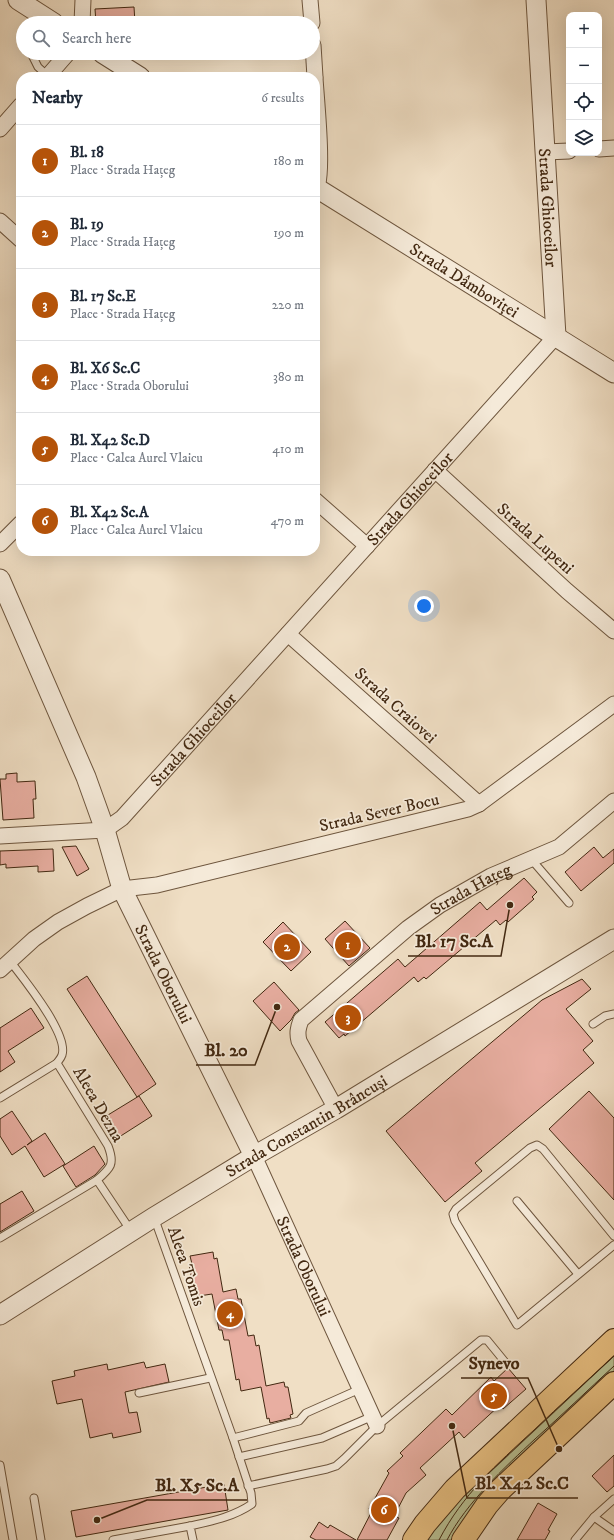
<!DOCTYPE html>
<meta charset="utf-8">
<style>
:root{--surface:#fff;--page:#f2f2f3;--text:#1f2937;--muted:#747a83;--line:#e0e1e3;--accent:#b45309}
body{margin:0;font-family:"IM FELL DW Pica",serif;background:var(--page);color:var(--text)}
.controls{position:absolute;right:12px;top:12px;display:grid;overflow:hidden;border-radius:8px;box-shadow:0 4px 16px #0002}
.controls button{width:36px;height:36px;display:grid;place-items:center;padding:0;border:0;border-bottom:1px solid var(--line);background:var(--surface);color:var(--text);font:20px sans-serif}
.you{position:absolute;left:424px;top:606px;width:14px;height:14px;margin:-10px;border:3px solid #fff;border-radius:50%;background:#1a73e8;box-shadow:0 0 0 6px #1a73e833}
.badge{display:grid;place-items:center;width:26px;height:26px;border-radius:50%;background:var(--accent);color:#fff;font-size:13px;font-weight:700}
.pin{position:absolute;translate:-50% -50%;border:2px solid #fff;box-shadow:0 1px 4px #0006}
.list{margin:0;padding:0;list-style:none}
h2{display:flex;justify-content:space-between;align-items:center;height:52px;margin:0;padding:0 16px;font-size:17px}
h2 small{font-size:13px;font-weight:400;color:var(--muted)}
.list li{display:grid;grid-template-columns:26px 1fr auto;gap:12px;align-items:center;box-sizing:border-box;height:72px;padding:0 16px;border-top:1px solid var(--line)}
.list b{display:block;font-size:15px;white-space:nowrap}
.list p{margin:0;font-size:13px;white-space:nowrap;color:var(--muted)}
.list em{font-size:13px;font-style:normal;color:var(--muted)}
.icon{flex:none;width:22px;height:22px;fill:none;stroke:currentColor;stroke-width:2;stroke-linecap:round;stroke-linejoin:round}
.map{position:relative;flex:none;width:614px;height:1540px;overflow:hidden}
.search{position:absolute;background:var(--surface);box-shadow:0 4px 16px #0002;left:16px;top:16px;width:304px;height:44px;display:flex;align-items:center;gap:10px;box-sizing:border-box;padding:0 14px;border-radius:22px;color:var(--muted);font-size:15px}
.panel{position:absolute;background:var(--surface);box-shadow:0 4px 16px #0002;left:16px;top:72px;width:304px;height:484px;border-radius:16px}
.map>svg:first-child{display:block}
.green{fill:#b9c295;stroke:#7e7553}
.building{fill:#e8aea1;stroke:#422811}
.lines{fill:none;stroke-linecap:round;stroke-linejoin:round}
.service-casing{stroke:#6e563e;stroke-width:9}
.minor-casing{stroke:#6e563e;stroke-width:17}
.tertiary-casing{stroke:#6e563e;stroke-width:21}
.primary-casing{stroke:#422811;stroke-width:24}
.service{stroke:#f5ead9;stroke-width:7}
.minor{stroke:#f5ead9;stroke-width:15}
.tertiary{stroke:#f5ead9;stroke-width:19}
.primary{stroke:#e8c082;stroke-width:22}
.tram{stroke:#422811;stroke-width:1}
.labels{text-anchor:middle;stroke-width:3.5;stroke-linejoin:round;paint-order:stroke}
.street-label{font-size:17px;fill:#422811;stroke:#f5ead9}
.leader{fill:none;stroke:#422811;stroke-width:1.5}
.callout-dot{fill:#422811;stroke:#f5ead9;stroke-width:1.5}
.callout-label{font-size:18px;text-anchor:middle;font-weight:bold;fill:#422811;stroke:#f5ead9;stroke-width:3.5;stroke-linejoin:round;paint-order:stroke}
</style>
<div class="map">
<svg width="614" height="1540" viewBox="0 0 614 1540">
<rect width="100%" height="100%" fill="#f0dfc5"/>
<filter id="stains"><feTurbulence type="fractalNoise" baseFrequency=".005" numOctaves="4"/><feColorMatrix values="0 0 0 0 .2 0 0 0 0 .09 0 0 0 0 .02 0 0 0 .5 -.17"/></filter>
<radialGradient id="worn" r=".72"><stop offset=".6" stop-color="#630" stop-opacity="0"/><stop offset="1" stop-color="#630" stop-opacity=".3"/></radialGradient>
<path class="green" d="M 614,1354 L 614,1374 L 476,1506 L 451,1540 L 424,1540 L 461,1496 Z"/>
<g class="building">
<path d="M 134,7 L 135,23 L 96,23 L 95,9 Z"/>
<path d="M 17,773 L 17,782 L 35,781 L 36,799 L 33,799 L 34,818 L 3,820 L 0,779 L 6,779 L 6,774 Z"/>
<path d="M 76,846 L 89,869 L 77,876 L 62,847 Z"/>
<path d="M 594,847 L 603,858 L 614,849 L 614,863 L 581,891 L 565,872 Z"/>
<path d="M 53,849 L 54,871 L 38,872 L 38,866 L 6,868 L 6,864 L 0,865 L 0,851 Z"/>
<path d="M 524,878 L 537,892 L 532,897 L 534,899 L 508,922 L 506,920 L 500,925 L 496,920 L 426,979 L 424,977 L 418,982 L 414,977 L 345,1036 L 344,1034 L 339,1038 L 325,1022 L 398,959 L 405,967 L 480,902 L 487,910 Z"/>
<path d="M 345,921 L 370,948 L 349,966 L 325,939 Z"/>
<path d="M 283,922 L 311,952 L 291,971 L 263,942 Z"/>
<path d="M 87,976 L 156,1084 L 137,1097 L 67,989 Z"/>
<path d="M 582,979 L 591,989 L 566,1009 L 593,1041 L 583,1050 L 594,1063 L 475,1163 L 482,1171 L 445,1202 L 386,1131 L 542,1000 Z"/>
<path d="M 274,982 L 299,1010 L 295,1013 L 291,1020 L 280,1031 L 253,1001 Z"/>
<path d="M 31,1008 L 44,1028 L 8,1051 L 15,1062 L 0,1072 L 0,1028 Z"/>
<path d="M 589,1091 L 614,1118 L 614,1200 L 549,1129 Z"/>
<path d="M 139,1096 L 152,1116 L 116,1139 L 103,1118 Z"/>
<path d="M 12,1111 L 32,1141 L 27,1145 L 45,1133 L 65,1164 L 44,1177 L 25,1146 L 12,1155 L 0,1136 L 0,1119 Z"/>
<path d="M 94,1146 L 105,1164 L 95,1175 L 76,1187 L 63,1166 Z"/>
<path d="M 22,1191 L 34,1211 L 0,1232 L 0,1204 Z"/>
<path d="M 213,1252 L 214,1259 L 217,1258 L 223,1292 L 236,1289 L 238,1299 L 241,1299 L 248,1336 L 254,1335 L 256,1346 L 259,1345 L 266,1386 L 284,1382 L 285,1387 L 288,1387 L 293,1414 L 290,1415 L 291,1418 L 270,1423 L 269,1418 L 267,1419 L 261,1387 L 241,1391 L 239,1379 L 236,1380 L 229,1340 L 224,1340 L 222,1330 L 219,1330 L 212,1294 L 199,1296 L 197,1290 L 194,1291 L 189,1264 L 192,1264 L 190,1256 Z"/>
<path d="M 144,1362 L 146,1368 L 165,1364 L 169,1382 L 125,1392 L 129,1413 L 137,1412 L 141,1432 L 113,1438 L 112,1433 L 90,1438 L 82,1399 L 57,1404 L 52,1381 L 75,1376 L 74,1371 L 107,1364 L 108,1370 Z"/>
<path d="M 508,1368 L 526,1389 L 503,1409 L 500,1405 L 464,1438 L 459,1432 L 420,1468 L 426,1475 L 406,1493 L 394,1516 L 399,1518 L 387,1540 L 357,1540 L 372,1511 L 369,1509 L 389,1473 L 387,1471 L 403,1456 L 400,1453 L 446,1409 L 452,1415 L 491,1377 L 494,1381 Z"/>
<path d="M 614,1455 L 614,1486 L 607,1492 L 592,1476 Z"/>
<path d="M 224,1484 L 228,1510 L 76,1537 L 71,1511 Z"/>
<path d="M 538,1503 L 557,1514 L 548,1530 L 550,1531 L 545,1540 L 517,1540 Z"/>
<path d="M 319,1522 L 328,1528 L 330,1525 L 356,1540 L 316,1540 L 310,1537 Z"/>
</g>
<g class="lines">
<g class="service-casing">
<g id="service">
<path d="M 31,53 L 38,67 L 48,76"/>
<path d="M 531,859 L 569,903"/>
<path d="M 10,961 C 23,978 69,1034 62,1055 C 61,1058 59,1060 57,1063 L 108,1146 C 115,1164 111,1168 97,1180 L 131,1231"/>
<path d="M 593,1024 L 605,1016 L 614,1014"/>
<path d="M 0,1098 L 57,1063"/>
<path d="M 517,1201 L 578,1274"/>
<path d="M 154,1217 L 233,1438 L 251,1493 L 252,1504 C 233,1517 212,1521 190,1526 L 193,1540"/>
<path d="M 614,1236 L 543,1149 L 537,1145 L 530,1148 L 456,1209 L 453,1214 L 455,1221 L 517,1325 L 614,1245"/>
<path d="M 0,1238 L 97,1180"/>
<path d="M 139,1393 L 210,1378"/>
<path d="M 233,1438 L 299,1421 L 306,1413 L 360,1389"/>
<path d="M 239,1457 L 322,1438 L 373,1416"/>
<path d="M 0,1465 L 13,1540"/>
<path d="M 248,1486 L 327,1469 L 336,1466 L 344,1459 L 377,1426 L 481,1340 L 487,1340 L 505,1362"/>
<path d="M 34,1498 L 41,1540"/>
<path d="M 594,1517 L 614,1531"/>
<path d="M 113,1540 L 190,1526"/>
<path d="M 575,1540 L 594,1517 L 614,1499"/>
</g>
</g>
<g class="minor-casing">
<g id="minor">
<path d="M 310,0 L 312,23"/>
<path d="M 82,23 L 83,0"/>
<path d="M 313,45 L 315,77"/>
<path d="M 47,77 L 68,53"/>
<path d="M 315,78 C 316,97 325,180 315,192"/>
<path d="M 0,129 L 21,105"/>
<path d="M 599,149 L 614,148"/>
<path d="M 545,152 L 569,151"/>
<path d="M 0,221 L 21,240"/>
<path d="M 435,470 L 567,591 L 614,631"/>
<path d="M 315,500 L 367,546"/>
<path d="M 0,544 L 21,523"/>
<path d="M 288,634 L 479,804"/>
<path id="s1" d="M 0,836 L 105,830 L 122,818 L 556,336"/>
<path d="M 0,970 L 34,939 L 58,922 L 87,906 L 122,889 L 157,885 L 468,809 L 479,804 L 614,704"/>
<path id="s2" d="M 336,1109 L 299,1041 C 297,1033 298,1028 301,1020 L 408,928 L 440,905 L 491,876 L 559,847 L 614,801"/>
<path id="s3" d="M 254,1156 L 377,1426"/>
</g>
</g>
<g class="tertiary-casing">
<g id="tertiary">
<path d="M 18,0 L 54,23"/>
<path id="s4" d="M 536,0 L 556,336"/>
<path d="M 102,53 L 140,77"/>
<path id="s5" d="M 315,187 L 614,373"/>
<path id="s6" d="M 0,579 L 86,777 L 105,830 L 122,889 L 254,1156"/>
<path id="s7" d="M 0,1315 L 154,1217 L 254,1156 L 336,1109 L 614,939"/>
</g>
</g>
<g class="primary-casing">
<g id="primary">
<path d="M 414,1540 L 425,1524 L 455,1489 L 614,1340"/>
<path d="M 463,1540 L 487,1505 L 500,1490 L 614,1383"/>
</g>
</g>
<use href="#service" class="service"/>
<use href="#minor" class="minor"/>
<use href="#tertiary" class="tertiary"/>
<use href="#primary" class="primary"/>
<g class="tram">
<path d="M 439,1540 C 463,1494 496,1465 534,1430 C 560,1405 587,1381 614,1356"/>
<path d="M 447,1540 C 466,1503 505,1467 535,1439 C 562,1415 588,1390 614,1366"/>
</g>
</g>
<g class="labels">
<g class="street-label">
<text dy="6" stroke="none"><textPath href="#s4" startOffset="208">Strada Ghioceilor</textPath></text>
<text dy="6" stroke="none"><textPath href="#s5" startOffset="176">Strada Dâmboviței</textPath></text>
<text dy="6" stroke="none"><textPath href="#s1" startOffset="556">Strada Ghioceilor</textPath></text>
<text transform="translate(536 538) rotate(42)" y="6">Strada Lupeni</text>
<text transform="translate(396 705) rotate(42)" y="6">Strada Craiovei</text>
<text dy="6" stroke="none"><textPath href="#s1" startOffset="232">Strada Ghioceilor</textPath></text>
<text transform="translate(379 812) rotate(-13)" y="6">Strada Sever Bocu</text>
<text dy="6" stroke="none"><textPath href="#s2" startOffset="314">Strada Hațeg</textPath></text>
<text dy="6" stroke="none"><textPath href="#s6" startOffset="428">Strada Oborului</textPath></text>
<text transform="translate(99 1104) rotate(60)" y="6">Aleea Dezna</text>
<text dy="6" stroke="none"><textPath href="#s7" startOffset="360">Strada Constantin Brâncuși</textPath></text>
<text transform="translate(187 1266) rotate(71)" y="6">Aleea Tomis</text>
<text dy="6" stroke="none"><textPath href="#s3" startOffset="121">Strada Oborului</textPath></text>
</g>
</g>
<path class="leader" d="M510 905L501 956H408M277 1007L255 1065H196M559 1449L528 1378H461M452 1426L467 1498H578M97 1520L147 1500H247"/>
<g class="callout-dot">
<circle cx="510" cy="905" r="4"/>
<circle cx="277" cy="1007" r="4"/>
<circle cx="559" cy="1449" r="4"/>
<circle cx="452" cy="1426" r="4"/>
<circle cx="97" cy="1520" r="4"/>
</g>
<g class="callout-label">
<text x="454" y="947">Bl. 17 Sc.A</text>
<text x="226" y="1056">Bl. 20</text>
<text x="494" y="1369">Synevo</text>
<text x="522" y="1489">Bl. X42 Sc.C</text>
<text x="197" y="1491">Bl. X5 Sc.A</text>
</g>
<rect width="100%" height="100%" filter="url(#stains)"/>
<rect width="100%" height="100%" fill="url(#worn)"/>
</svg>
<div class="controls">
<button>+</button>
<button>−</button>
<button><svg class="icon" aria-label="locate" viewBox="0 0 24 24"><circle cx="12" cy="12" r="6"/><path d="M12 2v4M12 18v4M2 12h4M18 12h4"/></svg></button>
<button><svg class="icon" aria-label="layers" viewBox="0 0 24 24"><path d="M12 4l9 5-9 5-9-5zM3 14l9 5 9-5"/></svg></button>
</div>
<div class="you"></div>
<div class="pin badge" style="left:348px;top:945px">1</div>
<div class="pin badge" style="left:287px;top:947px">2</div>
<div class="pin badge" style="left:348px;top:1018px">3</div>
<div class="pin badge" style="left:230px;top:1314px">4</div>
<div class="pin badge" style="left:494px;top:1396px">5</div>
<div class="pin badge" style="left:384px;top:1510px">6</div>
<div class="search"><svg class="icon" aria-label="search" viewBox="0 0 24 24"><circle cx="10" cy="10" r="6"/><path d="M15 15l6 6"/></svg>Search here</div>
<section class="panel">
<h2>Nearby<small>6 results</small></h2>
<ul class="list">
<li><span class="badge">1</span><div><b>Bl. 18</b><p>Place · Strada Hațeg</p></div><em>180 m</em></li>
<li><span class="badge">2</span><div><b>Bl. 19</b><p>Place · Strada Hațeg</p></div><em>190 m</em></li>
<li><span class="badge">3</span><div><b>Bl. 17 Sc.E</b><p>Place · Strada Hațeg</p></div><em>220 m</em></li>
<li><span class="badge">4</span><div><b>Bl. X6 Sc.C</b><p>Place · Strada Oborului</p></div><em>380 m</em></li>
<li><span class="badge">5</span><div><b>Bl. X42 Sc.D</b><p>Place · Calea Aurel Vlaicu</p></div><em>410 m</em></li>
<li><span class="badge">6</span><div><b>Bl. X42 Sc.A</b><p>Place · Calea Aurel Vlaicu</p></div><em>470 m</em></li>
</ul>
</section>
</div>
